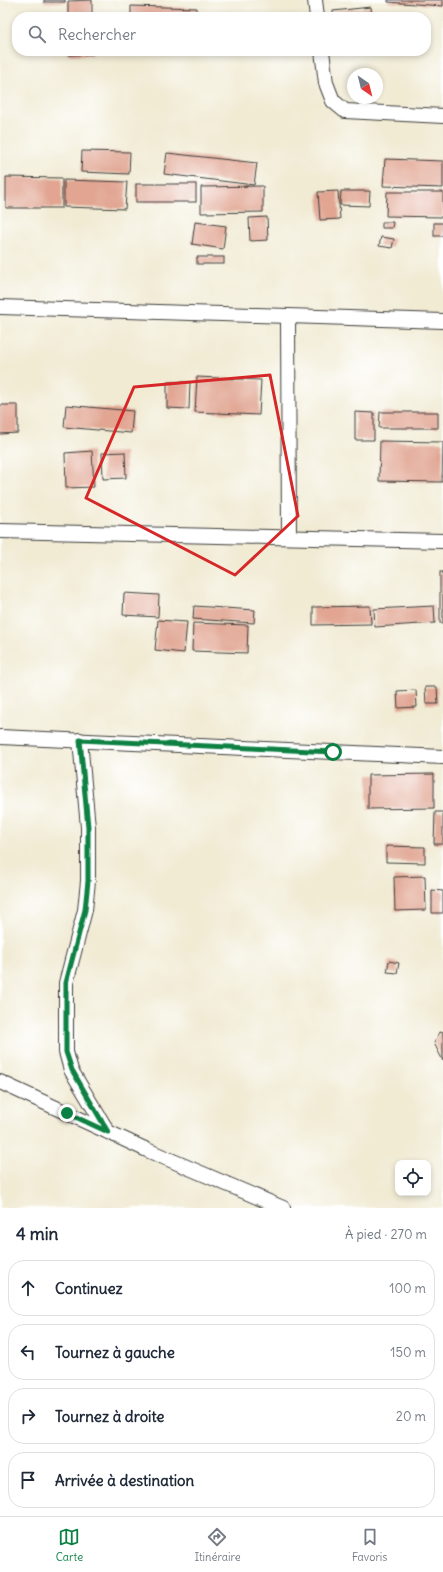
<!DOCTYPE html>
<html lang="fr">
<meta charset="utf-8">
<style>
:root{--surface:#fff;--page:#f2f2f3;--text:#1f2937;--muted:#747a83;--line:#e0e1e3;--accent:#0b8043}
body{margin:0;font-family:Delius,sans-serif;background:var(--page);color:var(--text)}
.controls{position:absolute;right:12px;bottom:12px;display:grid;overflow:hidden;border-radius:8px;box-shadow:0 2px 6px #0003}
.controls button{width:36px;height:36px;display:grid;place-items:center;padding:0;border:0;border-bottom:1px solid var(--line);background:var(--surface);color:var(--text);font:20px sans-serif}
.compass{position:absolute;left:347px;top:68px;width:36px;height:36px;border-radius:50%;background:var(--surface);box-shadow:0 2px 6px #0003;rotate:145deg}
.stop{position:absolute;width:12px;height:12px;margin:-9px;border:3px solid #0b8043;border-radius:50%;background:#fff}
.stop.end{background:#0b8043;border-color:#fff;box-shadow:0 1px 4px #0008}
.list{margin:0;padding:0;list-style:none}
h2{display:flex;justify-content:space-between;align-items:center;height:52px;margin:0;padding:0 16px;font-size:17px}
h2 small{font-size:13px;font-weight:400;color:var(--muted)}
.list li{display:grid;grid-template-columns:26px 1fr auto;gap:12px;align-items:center;box-sizing:border-box;height:56px;margin:0 8px 8px;padding:0 8px;border:1px solid var(--line);border-radius:16px}
.list b{display:block;font-size:15px;white-space:nowrap}
.list em{font-size:13px;font-style:normal;color:var(--muted)}
.icon{flex:none;width:22px;height:22px;fill:none;stroke:currentColor;stroke-width:2;stroke-linecap:round;stroke-linejoin:round}
.map{position:relative;flex:none;width:443px;height:1208px;overflow:hidden}
.search{position:absolute;background:var(--surface);box-shadow:0 2px 6px #0003;left:12px;right:12px;top:12px;height:44px;display:flex;align-items:center;gap:10px;box-sizing:border-box;padding:0 14px;border-radius:16px;color:var(--muted);font-size:15px}
.sheet{height:308px;background:var(--surface)}
nav{display:flex;justify-content:space-around;align-items:center;box-sizing:border-box;height:56px;border-top:1px solid var(--line);background:var(--surface);font-size:11px;color:var(--muted)}
nav a{display:grid;justify-items:center;gap:2px}
nav .on{color:var(--accent)}
.map>svg:first-child{display:block}
.building{fill:#e1a592}
.lines{fill:none;stroke-linecap:round;stroke-linejoin:round}
.minor-casing{stroke:#3c3b38;stroke-width:16}
.minor{stroke:#fff;stroke-width:14}
.route{stroke:#0b8043;stroke-width:5}
.marked{fill:none;stroke:#d62828;stroke-width:3;stroke-linejoin:round}
</style>
<div class="map">
<svg width="443" height="1208" viewBox="0 0 443 1208">
<rect width="100%" height="100%" fill="#fff"/>
<filter id="ink" filterUnits="userSpaceOnUse"><feTurbulence type="fractalNoise" baseFrequency=".025" numOctaves="2"/><feDisplacementMap in="SourceGraphic" scale="8" xChannelSelector="R" yChannelSelector="G"/><feConvolveMatrix kernelMatrix="1 2 1 2 8 2 1 2 1" color-interpolation-filters="sRGB"/></filter>
<filter id="wash" filterUnits="userSpaceOnUse"><feTurbulence type="fractalNoise" baseFrequency=".012" numOctaves="4" result="noise"/><feDisplacementMap in="SourceGraphic" scale="16" xChannelSelector="R" yChannelSelector="G"/><feGaussianBlur stdDeviation="0.9" result="paint"/><feColorMatrix in="noise" values="0 0 0 0 0 0 0 0 0 0 0 0 0 0 0 0 0 1.4 0 .05"/><feComposite in="paint" operator="in"/></filter>
<g filter="url(#wash)">
<rect width="100%" height="100%" fill="#f1ebd4"/>
<g id="blocks">
<g class="building">
<rect x="44" y="0" width="21" height="2"/>
<path d="M 92,0 L 92,17 L 68,17 L 68,1 Z"/>
<path d="M 388,0 L 443,0 L 443,6 L 388,2 Z"/>
<path d="M 131,6 L 197,8 L 197,17 L 131,17 Z"/>
<path d="M 371,7 L 372,17 L 333,17 L 333,11 Z"/>
<path d="M 68,51 L 93,51 L 93,54 L 68,55 Z"/>
<path d="M 82,151 L 130,152 L 129,174 L 81,172 Z"/>
<path d="M 167,153 L 257,163 L 254,185 L 164,174 Z"/>
<path d="M 385,159 L 443,161 L 443,188 L 383,186 Z"/>
<path d="M 6,177 L 62,178 L 62,208 L 6,208 Z"/>
<path d="M 64,180 L 127,182 L 125,209 L 64,207 Z"/>
<rect x="136" y="184" width="60" height="18"/>
<path d="M 263,186 L 263,212 L 201,213 L 201,187 Z"/>
<path d="M 338,191 L 340,219 L 320,220 L 318,192 Z"/>
<path d="M 341,191 L 370,191 L 369,206 L 340,205 Z"/>
<path d="M 387,192 L 443,192 L 443,217 L 386,216 Z"/>
<path d="M 267,217 L 268,240 L 250,241 L 249,218 Z"/>
<path d="M 195,222 L 226,226 L 223,249 L 192,244 Z"/>
<path d="M 382,222 L 393,222 L 392,228 L 382,228 Z"/>
<rect x="434" y="223" width="9" height="13"/>
<path d="M 381,237 L 394,239 L 392,248 L 379,246 Z"/>
<rect x="197" y="257" width="27" height="7"/>
<path d="M 197,377 L 261,380 L 259,415 L 195,412 Z"/>
<path d="M 167,382 L 190,382 L 189,409 L 167,408 Z"/>
<path d="M 0,405 L 18,405 L 18,433 L 0,434 Z"/>
<path d="M 66,405 L 133,411 L 131,433 L 64,427 Z"/>
<path d="M 355,412 L 374,413 L 374,440 L 355,440 Z"/>
<path d="M 380,412 L 438,412 L 438,428 L 379,428 Z"/>
<path d="M 380,441 L 443,442 L 442,482 L 379,481 Z"/>
<path d="M 92,451 L 94,487 L 66,488 L 65,453 Z"/>
<path d="M 125,452 L 126,478 L 103,479 L 102,453 Z"/>
<rect x="440" y="572" width="3" height="51"/>
<path d="M 124,593 L 159,595 L 158,617 L 123,615 Z"/>
<path d="M 194,606 L 255,610 L 254,623 L 193,619 Z"/>
<path d="M 370,606 L 371,624 L 313,625 L 313,607 Z"/>
<path d="M 434,606 L 435,623 L 375,627 L 374,609 Z"/>
<path d="M 158,620 L 187,622 L 184,653 L 155,650 Z"/>
<path d="M 193,623 L 248,625 L 247,653 L 192,651 Z"/>
<path d="M 425,687 L 437,687 L 438,704 L 426,704 Z"/>
<path d="M 416,690 L 417,707 L 398,708 L 397,691 Z"/>
<path d="M 434,774 L 434,808 L 368,809 L 368,775 Z"/>
<path d="M 435,812 L 443,812 L 443,844 L 434,844 Z"/>
<path d="M 386,846 L 425,847 L 425,863 L 386,862 Z"/>
<path d="M 425,876 L 426,910 L 395,911 L 394,877 Z"/>
<path d="M 432,890 L 443,891 L 443,913 L 432,913 Z"/>
<path d="M 389,961 L 399,963 L 397,973 L 387,972 Z"/>
<path d="M 440,1032 L 443,1033 L 443,1061 L 434,1043 Z"/>
</g>
</g>
</g>
<g filter="url(#ink)">
<use href="#blocks" fill-opacity="0" stroke="#3c3b38" stroke-width="1"/>
<g class="lines">
<g class="minor-casing">
<g id="minor">
<path d="M 315,0 L 317,17"/>
<path d="M 322,51 L 326,83 L 333,101 L 345,111 L 443,116"/>
<path d="M 0,307 L 443,321"/>
<path d="M 288,316 L 289,537"/>
<path d="M 0,531 L 443,541"/>
<path d="M 0,737 L 443,757"/>
<path d="M 80,740 L 88,827 L 88,881 L 85,910 L 66,983 L 66,1052 L 71,1070 L 108,1132"/>
<path d="M 0,1082 L 147,1150 L 283,1208"/>
</g>
</g>
<use href="#minor" class="minor"/>
</g>
</g>
<g class="lines" filter="url(#ink)">
<path class="route" d="M 67,1113 L 108,1132 L 72,1070 L 66,1052 L 66,983 L 85,910 L 88,881 L 88,827 L 80,740 L 333,752"/>
</g>
<path class="marked" d="M 270,375 L 298,516 L 235,575 L 86,498 L 134,387 Z"/>
</svg>
<div class="controls">
<button><svg class="icon" aria-label="locate" viewBox="0 0 24 24"><circle cx="12" cy="12" r="6"/><path d="M12 2v4M12 18v4M2 12h4M18 12h4"/></svg></button>
</div>
<svg class="compass" viewBox="-18 -18 36 36"><path d="M0-13l5 13h-10z" fill="#e53935"/><path d="M0 13l5-13h-10z" fill="#747a83"/></svg>
<div class="stop" style="left:333px;top:752px"></div>
<div class="stop end" style="left:67px;top:1113px"></div>
<div class="search"><svg class="icon" aria-label="search" viewBox="0 0 24 24"><circle cx="10" cy="10" r="6"/><path d="M15 15l6 6"/></svg>Rechercher</div>
</div>
<section class="sheet">
<h2>4 min<small>À pied · 270 m</small></h2>
<ul class="list">
<li><svg class="icon" aria-label="ahead" viewBox="0 0 24 24"><path d="M12 20V5M6 11l6-6 6 6"/></svg><div><b>Continuez</b></div><em>100 m</em></li>
<li><svg class="icon" aria-label="left" viewBox="0 0 24 24"><path d="M17 20v-9H6M10 6l-5 5 5 5"/></svg><div><b>Tournez à gauche</b></div><em>150 m</em></li>
<li><svg class="icon" aria-label="right" viewBox="0 0 24 24"><path d="M7 20v-9h11M14 6l5 5-5 5"/></svg><div><b>Tournez à droite</b></div><em>20 m</em></li>
<li><svg class="icon" aria-label="arrive" viewBox="0 0 24 24"><path d="M6 21V4h12l-3 4 3 4H6"/></svg><div><b>Arrivée à destination</b></div></li>
</ul>
</section>
<nav>
<a class="on"><svg class="icon" aria-label="map" viewBox="0 0 24 24"><path d="M3 6l6-2 6 2 6-2v14l-6 2-6-2-6 2zM9 4v14M15 6v14"/></svg>Carte</a>
<a><svg class="icon" aria-label="directions" viewBox="0 0 24 24"><path d="M12 3l9 9-9 9-9-9zM9 14v-3h6M13 9l2 2-2 2"/></svg>Itinéraire</a>
<a><svg class="icon" aria-label="saved" viewBox="0 0 24 24"><path d="M7 4h10v16l-5-4-5 4z"/></svg>Favoris</a>
</nav>
